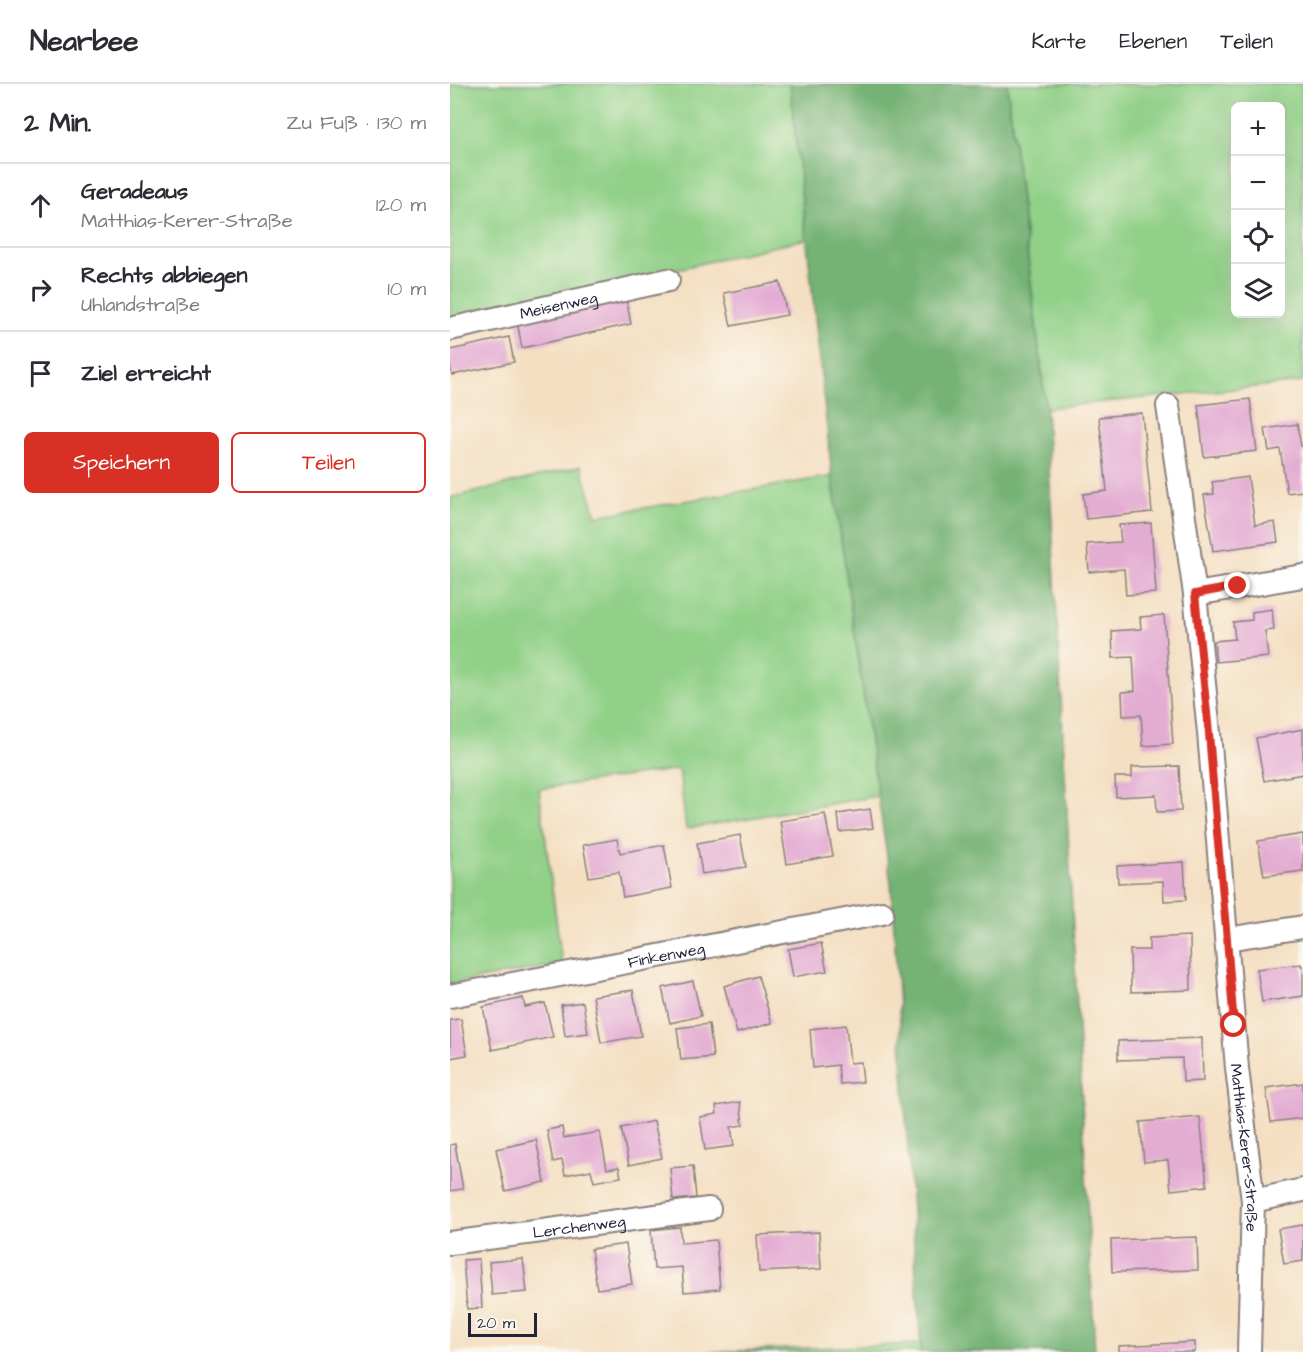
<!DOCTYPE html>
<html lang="de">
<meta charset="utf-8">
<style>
:root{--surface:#fff;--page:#f2f2f3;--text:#2b2b33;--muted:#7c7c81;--line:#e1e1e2;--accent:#d93025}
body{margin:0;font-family:"Architects Daughter",sans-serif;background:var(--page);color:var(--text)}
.controls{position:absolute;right:18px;top:18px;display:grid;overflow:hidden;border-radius:9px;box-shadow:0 6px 24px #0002}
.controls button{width:54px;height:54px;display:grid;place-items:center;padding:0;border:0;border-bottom:2px solid var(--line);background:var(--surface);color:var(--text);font:30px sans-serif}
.scale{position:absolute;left:18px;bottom:15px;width:69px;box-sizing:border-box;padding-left:6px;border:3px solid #22223b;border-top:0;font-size:16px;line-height:21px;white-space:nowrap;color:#22223b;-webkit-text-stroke:4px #fbf7ec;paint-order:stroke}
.stop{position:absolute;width:18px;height:18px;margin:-14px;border:4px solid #d93025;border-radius:50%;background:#fff}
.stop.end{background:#d93025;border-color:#fff;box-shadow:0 2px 6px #0008}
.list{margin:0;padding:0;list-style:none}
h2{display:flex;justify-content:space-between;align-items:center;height:78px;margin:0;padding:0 24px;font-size:26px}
h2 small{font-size:20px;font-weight:400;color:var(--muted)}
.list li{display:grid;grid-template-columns:39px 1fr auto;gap:18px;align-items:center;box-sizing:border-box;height:84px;padding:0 24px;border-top:2px solid var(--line)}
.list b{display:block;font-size:22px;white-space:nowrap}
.list p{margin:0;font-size:20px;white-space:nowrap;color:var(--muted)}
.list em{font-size:20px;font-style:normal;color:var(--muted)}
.actions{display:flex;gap:12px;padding:18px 24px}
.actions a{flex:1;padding:14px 0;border:2px solid var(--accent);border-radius:9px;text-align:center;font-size:21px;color:var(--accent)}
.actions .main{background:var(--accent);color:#fff}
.icon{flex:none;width:33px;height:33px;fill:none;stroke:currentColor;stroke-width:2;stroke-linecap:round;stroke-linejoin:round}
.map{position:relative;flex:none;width:853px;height:1268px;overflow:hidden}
header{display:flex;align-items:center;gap:36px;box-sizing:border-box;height:84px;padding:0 30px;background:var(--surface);border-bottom:2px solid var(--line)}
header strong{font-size:28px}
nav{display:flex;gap:33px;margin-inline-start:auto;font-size:21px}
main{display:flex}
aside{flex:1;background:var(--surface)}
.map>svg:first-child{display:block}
.green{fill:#90d087;stroke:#597961;stroke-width:1.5;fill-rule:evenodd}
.forest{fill:#74b274;stroke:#4b6a58;stroke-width:1.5}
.building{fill:#e3acd3}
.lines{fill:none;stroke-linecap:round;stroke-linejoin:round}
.minor-casing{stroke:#8b807e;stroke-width:26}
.minor{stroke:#fff;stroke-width:22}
.route{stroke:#d93025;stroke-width:8}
.labels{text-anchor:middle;stroke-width:6;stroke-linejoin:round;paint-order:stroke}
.street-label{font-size:16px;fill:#22223b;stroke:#fbf7ec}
</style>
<header>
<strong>Nearbee</strong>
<nav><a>Karte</a><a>Ebenen</a><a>Teilen</a></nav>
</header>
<main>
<aside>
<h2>2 Min.<small>Zu Fuß · 130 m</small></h2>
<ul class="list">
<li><svg class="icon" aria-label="ahead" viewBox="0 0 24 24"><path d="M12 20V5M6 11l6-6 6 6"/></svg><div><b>Geradeaus</b><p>Matthias-Kerer-Straße</p></div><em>120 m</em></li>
<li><svg class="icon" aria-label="right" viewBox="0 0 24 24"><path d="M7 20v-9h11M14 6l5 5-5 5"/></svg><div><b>Rechts abbiegen</b><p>Uhlandstraße</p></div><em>10 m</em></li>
<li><svg class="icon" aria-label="arrive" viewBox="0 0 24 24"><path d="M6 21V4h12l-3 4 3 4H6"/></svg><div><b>Ziel erreicht</b></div></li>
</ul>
<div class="actions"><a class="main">Speichern</a><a>Teilen</a></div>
</aside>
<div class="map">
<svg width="853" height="1268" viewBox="0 0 853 1268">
<rect width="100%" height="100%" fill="#fbf7ec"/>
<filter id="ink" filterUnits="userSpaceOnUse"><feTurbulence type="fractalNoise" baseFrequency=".0167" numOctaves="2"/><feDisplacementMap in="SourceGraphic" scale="12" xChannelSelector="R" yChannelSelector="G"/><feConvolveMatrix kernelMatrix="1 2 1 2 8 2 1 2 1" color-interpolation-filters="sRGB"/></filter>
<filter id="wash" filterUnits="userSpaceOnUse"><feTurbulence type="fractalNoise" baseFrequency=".008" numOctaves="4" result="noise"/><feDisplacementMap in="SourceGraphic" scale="24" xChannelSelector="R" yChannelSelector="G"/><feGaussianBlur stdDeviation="1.35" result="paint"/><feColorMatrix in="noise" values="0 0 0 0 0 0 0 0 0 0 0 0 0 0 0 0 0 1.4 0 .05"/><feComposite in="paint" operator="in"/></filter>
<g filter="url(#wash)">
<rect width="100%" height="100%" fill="#f4dfc2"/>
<g class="green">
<path d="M 0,0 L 340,0 L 356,155 L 0,238 Z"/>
<path d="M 557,0 L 853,0 L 853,298 L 596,324 ZM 786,22 L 830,22 L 830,230 L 786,230 Z"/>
<path d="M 131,382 L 146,432 L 382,392 L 428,712 L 236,745 L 229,685 L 89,705 L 112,880 L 0,900 L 0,414 Z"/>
<path d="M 472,1260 L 471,1268 L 256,1268 Z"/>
</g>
<path class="forest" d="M 340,0 L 557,0 L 596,324 L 645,1268 L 471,1268 L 441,799 L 428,712 L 382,392 Z"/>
<g id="blocks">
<g class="building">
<path d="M 330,198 L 337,231 L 281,242 L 274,209 Z"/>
<path d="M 176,214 L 181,240 L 72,264 L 67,237 Z"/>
<path d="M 59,253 L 64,278 L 2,291 L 0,281 L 0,266 Z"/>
<path d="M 800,315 L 807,367 L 754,373 L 748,321 Z"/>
<path d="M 692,329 L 702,428 L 636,435 L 633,410 L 657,407 L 649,333 Z"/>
<path d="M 847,340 L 851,362 L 853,362 L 853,407 L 837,409 L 830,365 L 819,367 L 815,345 Z"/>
<path d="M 798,393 L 805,441 L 825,438 L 828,458 L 763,467 L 754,411 L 764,410 L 762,398 Z"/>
<path d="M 701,439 L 706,509 L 676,511 L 674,485 L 639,488 L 637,460 L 671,458 L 669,441 Z"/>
<path d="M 822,525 L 824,546 L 815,547 L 818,573 L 766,578 L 764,557 L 785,555 L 783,538 L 802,536 L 802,528 Z"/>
<path d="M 714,531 L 723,660 L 693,662 L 691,631 L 673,632 L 672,608 L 685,607 L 683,573 L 663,574 L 662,547 L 691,545 L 690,533 Z"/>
<path d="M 853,645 L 853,690 L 814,697 L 806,654 Z"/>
<path d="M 729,682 L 731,727 L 707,728 L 706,711 L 666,713 L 665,693 L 682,693 L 682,683 Z"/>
<path d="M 420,725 L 423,744 L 390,748 L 388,730 Z"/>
<path d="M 375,730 L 383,772 L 337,780 L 330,737 Z"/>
<path d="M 853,750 L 853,787 L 814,792 L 808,757 Z"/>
<path d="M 290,751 L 296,783 L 252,790 L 247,759 Z"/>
<path d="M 167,755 L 170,769 L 214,761 L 222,804 L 173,813 L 169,788 L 139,793 L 133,761 Z"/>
<path d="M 734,778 L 736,816 L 714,817 L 713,797 L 668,799 L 667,782 Z"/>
<path d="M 740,852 L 741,906 L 681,908 L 680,866 L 699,866 L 699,854 Z"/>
<path d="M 371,859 L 377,887 L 343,893 L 338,865 Z"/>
<path d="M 851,880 L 851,882 L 853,882 L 853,912 L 812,918 L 807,885 Z"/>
<path d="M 308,892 L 322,939 L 287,949 L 274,902 Z"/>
<path d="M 243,897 L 251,932 L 220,939 L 212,904 Z"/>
<path d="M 183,906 L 191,952 L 151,959 L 143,912 Z"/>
<path d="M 73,914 L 75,923 L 95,919 L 103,953 L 42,966 L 33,923 Z"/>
<path d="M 133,918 L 138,949 L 115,952 L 111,921 Z"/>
<path d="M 11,935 L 17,971 L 0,974 L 0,936 Z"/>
<path d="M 259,940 L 263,973 L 231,976 L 227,944 Z"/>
<path d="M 396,941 L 400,979 L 411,978 L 413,998 L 390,1000 L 388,981 L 363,984 L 360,945 Z"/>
<path d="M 752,954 L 753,997 L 733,998 L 732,974 L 668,976 L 668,957 Z"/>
<path d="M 853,999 L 853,1034 L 821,1038 L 816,1004 Z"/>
<path d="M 290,1018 L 293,1041 L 281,1043 L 284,1062 L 255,1066 L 250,1033 L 267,1030 L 266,1022 Z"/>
<path d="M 750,1033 L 757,1102 L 721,1106 L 718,1076 L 694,1078 L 690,1038 Z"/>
<path d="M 204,1037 L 212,1074 L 179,1081 L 171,1044 Z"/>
<path d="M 112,1043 L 114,1054 L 150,1048 L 157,1085 L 169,1083 L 171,1093 L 144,1098 L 141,1086 L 115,1091 L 112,1076 L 103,1078 L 97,1046 Z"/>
<path d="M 86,1056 L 95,1098 L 55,1107 L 46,1065 Z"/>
<path d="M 5,1060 L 13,1105 L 0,1107 L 0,1061 Z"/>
<path d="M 243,1082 L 246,1114 L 223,1116 L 220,1084 Z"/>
<path d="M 852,1141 L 853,1141 L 853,1177 L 834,1180 L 828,1145 Z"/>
<path d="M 230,1143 L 231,1159 L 266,1156 L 270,1205 L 234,1208 L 232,1183 L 204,1185 L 201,1146 Z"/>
<path d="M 369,1148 L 371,1185 L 309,1188 L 307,1151 Z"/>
<path d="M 747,1153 L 748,1186 L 662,1188 L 661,1156 Z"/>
<path d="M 176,1160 L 182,1200 L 147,1205 L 141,1165 Z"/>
<path d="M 29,1175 L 32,1224 L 17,1225 L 13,1176 Z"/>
<path d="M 73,1175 L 77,1208 L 42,1211 L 39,1178 Z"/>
<path d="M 745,1258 L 745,1268 L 669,1268 L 669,1262 Z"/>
</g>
</g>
</g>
<g filter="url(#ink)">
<use href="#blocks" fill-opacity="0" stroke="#8b807e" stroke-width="1.5"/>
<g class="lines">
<g class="minor-casing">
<g id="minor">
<path id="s1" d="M 0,245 L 218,196"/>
<path id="s2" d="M 718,322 L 745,510 L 759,649 L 787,984 L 803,1117 L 799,1268"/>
<path d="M 745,510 L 853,492"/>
<path d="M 777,855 L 853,843"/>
<path id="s3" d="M 0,912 L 432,829"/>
<path d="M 803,1117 L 853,1106"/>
<path id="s4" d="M 0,1159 L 259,1125"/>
</g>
</g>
<use href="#minor" class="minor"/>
</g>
</g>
<g class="lines" filter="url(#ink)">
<path class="route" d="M 784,941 L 777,855 L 767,748 L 759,649 L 745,510 L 788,502"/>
</g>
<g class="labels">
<g class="street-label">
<text dy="6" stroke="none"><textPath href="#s1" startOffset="111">Meisenweg</textPath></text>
<text dy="6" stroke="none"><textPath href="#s3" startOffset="220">Finkenweg</textPath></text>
<text dy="6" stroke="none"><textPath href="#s2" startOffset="746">Matthias-Kerer-Straße</textPath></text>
<text dy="6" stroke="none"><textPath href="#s4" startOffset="130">Lerchenweg</textPath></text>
</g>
</g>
</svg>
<div class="controls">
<button>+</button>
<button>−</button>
<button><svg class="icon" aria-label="locate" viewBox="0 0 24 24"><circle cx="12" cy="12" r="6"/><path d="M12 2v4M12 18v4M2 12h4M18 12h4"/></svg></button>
<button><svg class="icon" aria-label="layers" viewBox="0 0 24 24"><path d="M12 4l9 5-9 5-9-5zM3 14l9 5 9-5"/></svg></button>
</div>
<div class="scale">20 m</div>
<div class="stop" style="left:784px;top:941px"></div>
<div class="stop end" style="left:788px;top:502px"></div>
</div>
</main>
